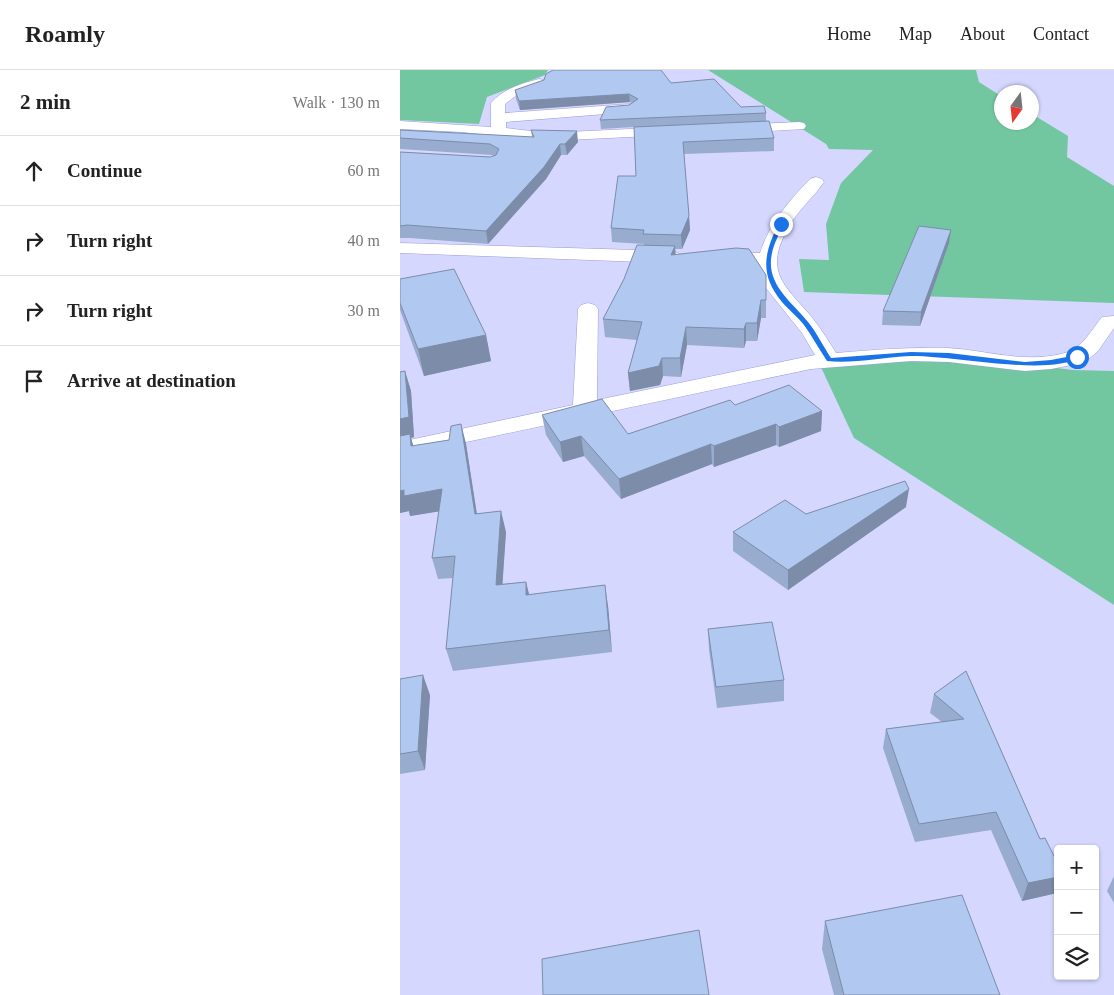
<!DOCTYPE html>
<meta charset="utf-8">
<style>
:root{--surface:#fff;--page:#f2f2f2;--text:#222;--muted:#767676;--line:#e0e0e0}
body{margin:0;font-family:Georgia,serif;background:var(--page);color:var(--text)}
.controls{position:absolute;right:15px;bottom:15px;display:grid;overflow:hidden;border-radius:5px;box-shadow:0 1px 4px #0004}
.controls button{width:45px;height:45px;display:grid;place-items:center;padding:0;border:0;border-bottom:1px solid var(--line);background:var(--surface);color:var(--text);font:25px sans-serif}
.compass{position:absolute;left:594px;top:15px;width:45px;height:45px;border-radius:50%;background:var(--surface);box-shadow:0 1px 4px #0004;rotate:195deg}
.stop{position:absolute;width:15px;height:15px;margin:-11px;border:4px solid #1a73e8;border-radius:50%;background:#fff}
.stop.end{background:#1a73e8;border-color:#fff;box-shadow:0 1px 5px #0008}
.list{margin:0;padding:0;list-style:none}
h2{display:flex;justify-content:space-between;align-items:center;height:65px;margin:0;padding:0 20px;font-size:21px}
h2 small{font-size:16px;font-weight:400;color:var(--muted)}
.list li{display:grid;grid-template-columns:32px 1fr auto;gap:15px;align-items:center;box-sizing:border-box;height:70px;padding:0 20px;border-top:1px solid var(--line)}
.list b{display:block;font-size:19px;white-space:nowrap}
.list em{font-size:16px;font-style:normal;color:var(--muted)}
.icon{flex:none;width:28px;height:28px;fill:none;stroke:currentColor;stroke-width:2;stroke-linecap:round;stroke-linejoin:round}
.map{position:relative;flex:none;width:714px;height:925px;overflow:hidden}
header{display:flex;align-items:center;gap:30px;box-sizing:border-box;height:70px;padding:0 25px;background:var(--surface);border-bottom:1px solid var(--line)}
header strong{font-size:24px}
nav{display:flex;gap:28px;margin-inline-start:auto;font-size:18px}
main{display:flex}
aside{flex:1;background:var(--surface)}
.map>svg:first-child{display:block}
.green{fill:#73c7a0}
.lines{fill:none;stroke-linecap:round;stroke-linejoin:round}
.street-casing{stroke:#9b9ddc;stroke-width:1}
.street{fill:#fff;fill-rule:evenodd}
.wall{fill:#98accf}
.shaded-wall{fill:#7c8ca9}
.building{fill:#b1c8f1;stroke:#7c8ca9}
.route{fill:#1a73e8}
</style>
<header>
<strong>Roamly</strong>
<nav><a>Home</a><a>Map</a><a>About</a><a>Contact</a></nav>
</header>
<main>
<aside>
<h2>2 min<small>Walk · 130 m</small></h2>
<ul class="list">
<li><svg class="icon" aria-label="ahead" viewBox="0 0 24 24"><path d="M12 20V5M6 11l6-6 6 6"/></svg><div><b>Continue</b></div><em>60 m</em></li>
<li><svg class="icon" aria-label="right" viewBox="0 0 24 24"><path d="M7 20v-9h11M14 6l5 5-5 5"/></svg><div><b>Turn right</b></div><em>40 m</em></li>
<li><svg class="icon" aria-label="right" viewBox="0 0 24 24"><path d="M7 20v-9h11M14 6l5 5-5 5"/></svg><div><b>Turn right</b></div><em>30 m</em></li>
<li><svg class="icon" aria-label="arrive" viewBox="0 0 24 24"><path d="M6 21V4h12l-3 4 3 4H6"/></svg><div><b>Arrive at destination</b></div></li>
</ul>
</aside>
<div class="map">
<svg width="714" height="925" viewBox="0 0 714 925">
<rect width="100%" height="100%" fill="#d5d7ff"/>
<g class="green">
<path d="M 0,0 L 148,0 L 145,5 L 87,27 L 79,54 L 0,50 Z"/>
<path d="M 308,0 L 576,0 L 579,12 L 601,26 L 602,52 L 632,52 L 632,44 L 668,66 L 667,87 L 714,116 L 714,233 L 404,222 L 399,189 L 429,190 L 426,154 L 441,113 L 473,80 L 429,79 L 426,74 Z"/>
<path d="M 593,290 L 673,300 L 714,301 L 714,535 L 454,368 L 419,293 Z"/>
</g>
<g class="lines">
<g class="street-casing">
<g id="street">
<path d="M 139,9 L 144,10 L 145,13 L 144,16 L 114,27 L 105,34 L 105,43 L 230,34 L 237,38 L 230,42 L 106,52 L 106,58 L 147,63 L 271,57 L 276,58 L 278,61 L 276,64 L 271,65 L 147,71 L 61,62 L 0,59 L 0,51 L 91,57 L 91,33 C 102,19 123,13 139,9 Z"/>
<path d="M 399,52 L 404,53 L 406,56 L 404,59 L 334,63 L 329,62 L 327,59 L 329,56 L 334,55 Z"/>
<path d="M 416,107 L 422,109 L 424,112 C 413,128 398,140 388,158 C 364,201 383,214 410,245 C 420,257 428,270 436,283 C 473,280 510,277 547,278 C 587,280 628,295 668,282 C 682,278 693,258 702,247 L 714,246 L 714,258 L 698,281 L 685,292 L 677,294 L 651,299 L 625,301 L 549,292 L 511,291 L 411,299 L 0,386 L 0,372 L 173,335 L 178,239 L 181,235 L 188,233 L 195,235 L 198,239 L 197,330 L 415,285 L 402,263 L 366,218 L 359,194 L 312,192 L 310,188 L 312,184 L 319,182 L 360,183 C 369,154 389,131 410,109 Z"/>
<path d="M 0,173 L 271,181 L 278,183 L 280,187 L 278,191 L 271,193 L 0,183 Z"/>
</g>
</g>
<use href="#street" class="street"/>
</g>
<g class="wall">
<path d="M 271,13 L 341,37 L 366,43 L 366,51 L 374,68 L 374,81 L 284,84 L 290,160 L 282,179 L 275,179 L 276,185 L 366,205 L 366,248 L 361,248 L 357,271 L 346,271 L 344,278 L 287,275 L 281,307 L 263,306 L 260,315 L 230,321 L 228,303 L 237,270 L 205,267 L 203,249 L 244,175 L 244,174 L 212,172 L 211,158 L 236,106 L 234,57 L 201,59 L 200,50 L 232,33 L 230,32 L 120,40 L 116,29 L 115,20 Z"/>
<path d="M 0,60 L 132,67 L 131,60 L 178,72 L 167,85 L 161,85 L 146,109 L 88,174 L 10,168 L 0,168 L 0,82 L 90,87 L 94,86 L 92,85 L 0,79 Z"/>
<path d="M 551,160 L 549,173 L 520,256 L 482,255 L 483,241 Z"/>
<path d="M 0,209 L 86,265 L 91,291 L 24,306 L 0,240 Z"/>
<path d="M 5,301 L 11,321 L 14,367 L 11,368 L 13,376 L 49,370 L 61,354 L 66,374 L 77,444 L 106,462 L 102,514 L 126,512 L 129,524 L 208,536 L 212,582 L 53,601 L 46,579 L 53,508 L 38,509 L 32,488 L 39,441 L 10,446 L 9,441 L 0,443 L 0,302 Z"/>
<path d="M 335,335 L 422,341 L 421,361 L 379,377 L 376,375 L 314,397 L 312,394 L 221,429 L 184,386 L 163,392 L 146,365 L 142,345 L 228,364 Z"/>
<path d="M 506,437 L 388,520 L 333,481 L 333,462 L 406,444 Z"/>
<path d="M 308,559 L 384,610 L 384,631 L 317,638 L 309,580 Z"/>
<path d="M 566,601 L 640,769 L 658,794 L 658,820 L 657,823 L 622,831 L 591,760 L 515,772 L 483,678 L 486,659 L 542,652 L 530,643 L 534,624 Z"/>
<path d="M 0,609 L 30,625 L 25,700 L 0,704 Z"/>
<path d="M 714,806 L 714,833 L 707,821 Z"/>
<path d="M 425,851 L 600,925 L 434,925 L 422,879 Z"/>
</g>
<g class="shaded-wall">
<path d="M 229,24 L 230,32 L 120,40 L 119,31 Z"/>
<path d="M 177,61 L 178,72 L 167,85 L 165,74 Z"/>
<path d="M 160,74 L 161,85 L 146,109 L 88,174 L 86,161 Z"/>
<path d="M 289,146 L 290,160 L 282,179 L 281,165 Z"/>
<path d="M 551,160 L 549,173 L 520,256 L 521,242 Z"/>
<path d="M 275,176 L 276,193 L 271,185 Z"/>
<path d="M 361,230 L 361,248 L 357,271 L 357,253 Z"/>
<path d="M 346,253 L 346,271 L 344,278 L 344,259 Z"/>
<path d="M 286,257 L 287,275 L 281,307 L 280,288 Z"/>
<path d="M 86,265 L 91,291 L 24,306 L 18,279 Z"/>
<path d="M 262,288 L 263,306 L 260,315 L 230,321 L 228,303 Z"/>
<path d="M 5,301 L 11,321 L 14,367 L 11,368 L 16,385 L 0,370 L 0,349 Z"/>
<path d="M 422,341 L 421,361 L 379,377 L 379,357 Z"/>
<path d="M 61,354 L 66,374 L 80,465 L 75,444 Z"/>
<path d="M 376,354 L 376,375 L 314,397 L 314,376 Z"/>
<path d="M 181,366 L 184,386 L 163,392 L 160,372 Z"/>
<path d="M 311,374 L 312,394 L 221,429 L 219,409 Z"/>
<path d="M 42,419 L 48,440 L 10,446 L 9,441 L 0,443 L 0,421 Z"/>
<path d="M 509,419 L 506,437 L 388,520 L 388,500 Z"/>
<path d="M 101,441 L 106,462 L 101,536 L 96,515 Z"/>
<path d="M 126,512 L 131,533 L 126,525 Z"/>
<path d="M 205,515 L 208,536 L 212,582 L 209,560 Z"/>
<path d="M 23,605 L 30,625 L 25,700 L 18,681 Z"/>
<path d="M 658,807 L 658,820 L 657,823 L 622,831 L 628,813 Z"/>
</g>
<g class="building">
<path d="M 153,0 L 261,0 L 271,13 L 314,9 L 341,37 L 364,36 L 366,43 L 200,50 L 206,37 L 229,35 L 238,29 L 229,24 L 119,31 L 115,20 L 144,10 L 146,4 Z"/>
<path d="M 369,51 L 374,68 L 283,72 L 289,146 L 281,165 L 243,164 L 244,160 L 211,158 L 218,106 L 236,106 L 234,57 Z"/>
<path d="M 0,60 L 134,67 L 131,60 L 177,61 L 165,74 L 160,74 L 144,97 L 86,161 L 7,155 L 0,156 L 0,82 L 90,87 L 96,85 L 99,79 L 90,74 L 0,68 Z"/>
<path d="M 519,156 L 551,160 L 521,242 L 483,241 Z"/>
<path d="M 237,175 L 275,176 L 271,185 L 336,178 L 349,179 L 366,205 L 366,230 L 361,230 L 357,253 L 346,253 L 344,259 L 286,257 L 280,288 L 262,288 L 259,296 L 228,303 L 242,252 L 203,249 L 224,209 Z"/>
<path d="M 54,199 L 86,265 L 18,279 L 0,233 L 0,209 Z"/>
<path d="M 5,301 L 9,347 L 0,349 L 0,302 Z"/>
<path d="M 389,315 L 422,341 L 379,357 L 376,354 L 314,376 L 311,374 L 219,409 L 181,366 L 160,372 L 142,345 L 202,329 L 228,364 L 330,330 L 335,335 Z"/>
<path d="M 61,354 L 75,444 L 101,441 L 96,515 L 126,512 L 126,525 L 205,515 L 209,560 L 46,579 L 55,486 L 32,488 L 42,419 L 4,426 L 4,420 L 0,421 L 0,366 L 10,364 L 11,376 L 49,370 L 51,356 Z"/>
<path d="M 505,411 L 509,419 L 388,500 L 333,462 L 385,430 L 406,444 Z"/>
<path d="M 372,552 L 384,610 L 316,617 L 308,559 Z"/>
<path d="M 566,601 L 640,769 L 645,768 L 658,794 L 658,807 L 628,813 L 596,742 L 519,754 L 486,659 L 564,649 L 534,624 Z"/>
<path d="M 23,605 L 18,681 L 0,684 L 0,609 Z"/>
<path d="M 562,825 L 600,925 L 444,925 L 425,851 Z"/>
<path d="M 299,860 L 309,925 L 143,925 L 142,889 Z"/>
</g>
<path class="route" d="M 379,153 L 383,154 C 380,163 374,173 372,183 C 365,214 391,231 408,252 C 417,263 423,276 431,288 L 511,282 L 549,283 L 625,292 L 651,290 L 677,285 L 680,287 C 648,307 552,285 510,286 C 484,287 452,294 427,291 C 419,279 412,266 404,255 C 397,246 389,240 382,232 C 359,204 364,183 379,153 Z"/>
</svg>
<div class="controls">
<button>+</button>
<button>−</button>
<button><svg class="icon" aria-label="layers" viewBox="0 0 24 24"><path d="M12 4l9 5-9 5-9-5zM3 14l9 5 9-5"/></svg></button>
</div>
<svg class="compass" viewBox="-18 -18 36 36"><path d="M0-13l5 13h-10z" fill="#e53935"/><path d="M0 13l5-13h-10z" fill="#767676"/></svg>
<div class="stop" style="left:677px;top:287px"></div>
<div class="stop end" style="left:381px;top:154px"></div>
</div>
</main>
